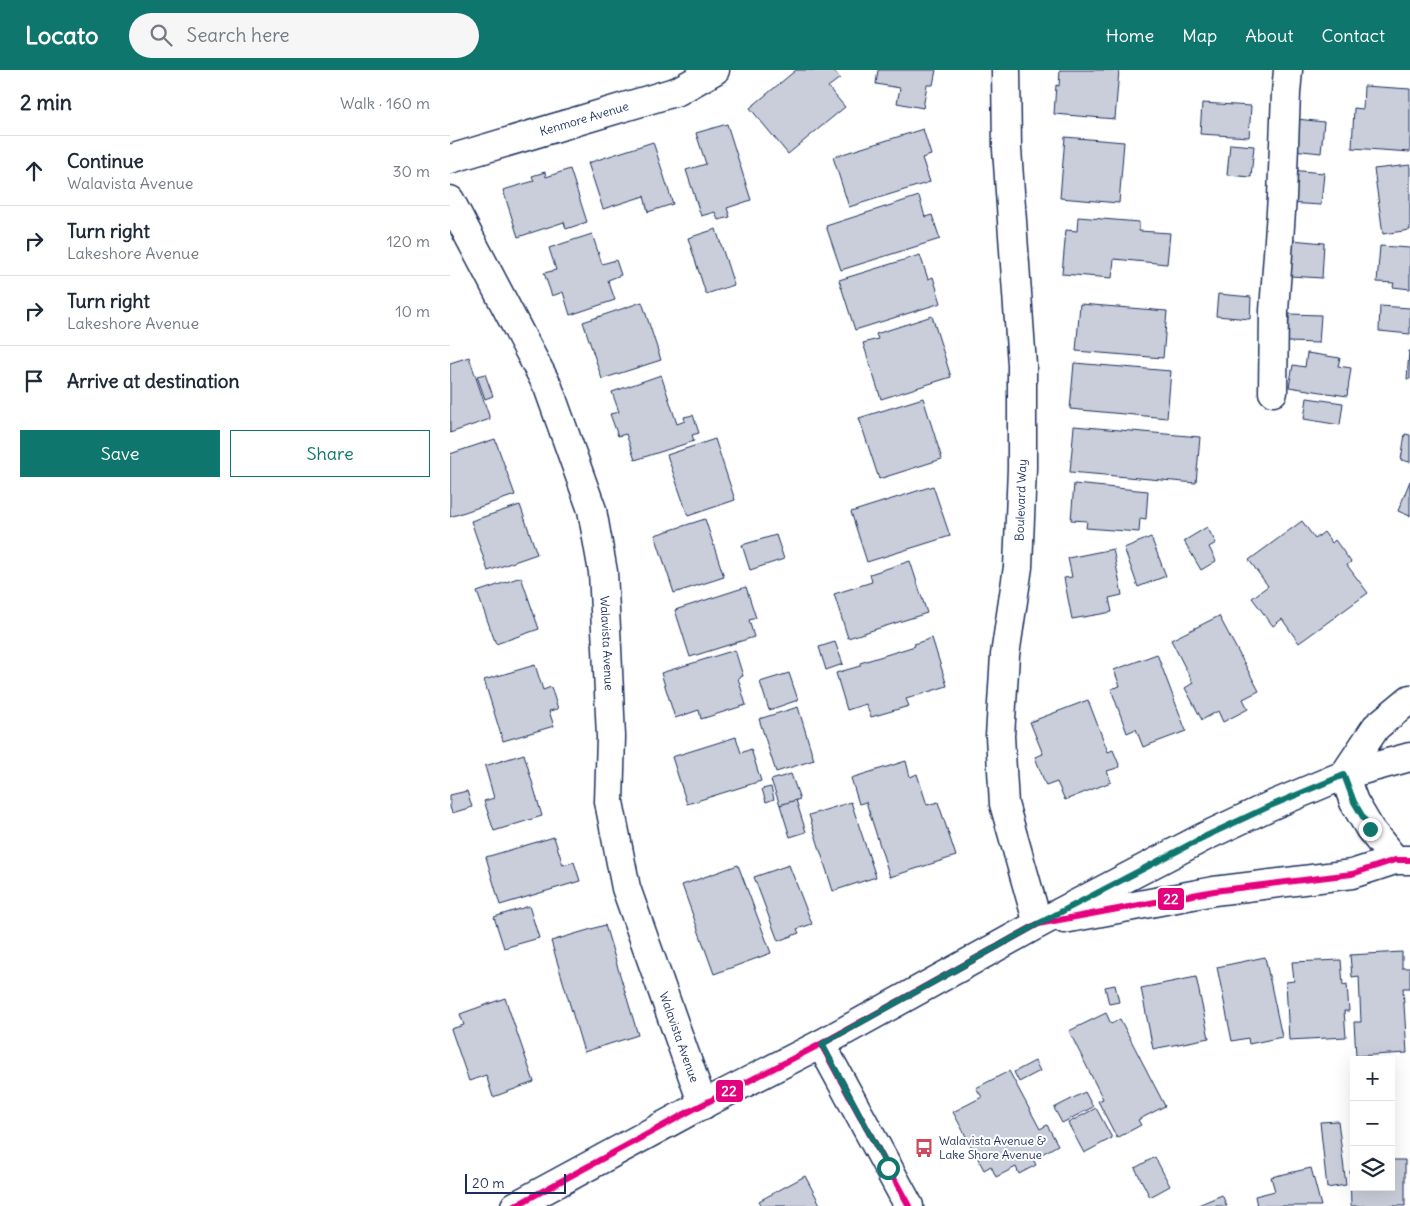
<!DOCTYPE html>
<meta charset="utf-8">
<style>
:root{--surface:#fff;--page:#f6f6f7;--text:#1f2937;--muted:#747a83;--line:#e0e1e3;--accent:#0f766e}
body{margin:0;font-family:Delius,sans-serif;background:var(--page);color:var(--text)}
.controls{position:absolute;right:15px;bottom:15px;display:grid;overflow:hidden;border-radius:0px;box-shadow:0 5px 20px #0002}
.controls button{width:45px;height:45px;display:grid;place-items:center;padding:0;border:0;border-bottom:1px solid var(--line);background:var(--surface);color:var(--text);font:25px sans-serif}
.scale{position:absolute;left:15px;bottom:12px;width:101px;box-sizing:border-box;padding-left:5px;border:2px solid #1b2f5e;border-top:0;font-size:14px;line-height:18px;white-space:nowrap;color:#1b2f5e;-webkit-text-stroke:4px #fff;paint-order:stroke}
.stop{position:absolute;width:15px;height:15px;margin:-11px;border:4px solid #0f766e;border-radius:50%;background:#fff}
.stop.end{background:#0f766e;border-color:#fff;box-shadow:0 1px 5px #0008}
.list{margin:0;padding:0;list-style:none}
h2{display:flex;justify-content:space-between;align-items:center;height:65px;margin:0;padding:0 20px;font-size:21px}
h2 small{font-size:16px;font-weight:400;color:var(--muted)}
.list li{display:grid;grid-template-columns:32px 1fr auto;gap:15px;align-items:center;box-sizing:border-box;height:70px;padding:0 20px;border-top:1px solid var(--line)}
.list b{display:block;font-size:19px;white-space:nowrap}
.list p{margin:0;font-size:16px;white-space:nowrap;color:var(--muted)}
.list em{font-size:16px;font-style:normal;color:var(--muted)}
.actions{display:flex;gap:10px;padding:15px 20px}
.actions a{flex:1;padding:11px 0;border:1px solid var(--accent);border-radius:0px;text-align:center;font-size:18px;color:var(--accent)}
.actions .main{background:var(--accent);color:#fff}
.icon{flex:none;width:28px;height:28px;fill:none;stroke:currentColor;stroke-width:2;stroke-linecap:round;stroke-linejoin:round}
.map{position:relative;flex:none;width:960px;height:1136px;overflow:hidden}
header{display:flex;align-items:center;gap:30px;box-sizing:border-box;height:70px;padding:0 25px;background:var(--accent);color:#fff}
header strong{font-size:24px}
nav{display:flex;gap:28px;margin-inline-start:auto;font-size:18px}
.search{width:350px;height:45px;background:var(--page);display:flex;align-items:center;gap:12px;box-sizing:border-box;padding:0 18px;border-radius:28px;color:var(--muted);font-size:19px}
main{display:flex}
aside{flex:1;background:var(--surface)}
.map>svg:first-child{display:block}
.building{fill:#caceda;stroke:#1b2f5e}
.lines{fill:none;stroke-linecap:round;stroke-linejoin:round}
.minor-casing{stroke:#1b2f5e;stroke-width:31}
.minor{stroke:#fff;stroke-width:28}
.bus-1-casing{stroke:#fff;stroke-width:10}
.bus-1{stroke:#e5007d;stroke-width:6}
.route{stroke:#0f766e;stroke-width:6}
.labels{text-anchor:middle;stroke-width:4;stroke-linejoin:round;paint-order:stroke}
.street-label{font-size:12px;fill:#1b2f5e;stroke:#fff}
.poi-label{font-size:12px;fill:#1b2f5e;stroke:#fff;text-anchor:start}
.line-badge{stroke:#fff;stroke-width:2}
.badge-label{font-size:14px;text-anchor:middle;font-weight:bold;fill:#fff}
</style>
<header>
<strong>Locato</strong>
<div class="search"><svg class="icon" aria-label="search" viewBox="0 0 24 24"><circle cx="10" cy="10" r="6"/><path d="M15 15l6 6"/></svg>Search here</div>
<nav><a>Home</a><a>Map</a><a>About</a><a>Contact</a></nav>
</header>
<main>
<aside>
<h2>2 min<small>Walk · 160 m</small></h2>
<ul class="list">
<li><svg class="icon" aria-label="ahead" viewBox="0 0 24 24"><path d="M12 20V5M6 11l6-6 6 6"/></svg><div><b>Continue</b><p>Walavista Avenue</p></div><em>30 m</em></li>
<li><svg class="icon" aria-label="right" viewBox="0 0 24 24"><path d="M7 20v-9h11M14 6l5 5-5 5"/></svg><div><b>Turn right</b><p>Lakeshore Avenue</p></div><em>120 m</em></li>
<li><svg class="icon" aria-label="right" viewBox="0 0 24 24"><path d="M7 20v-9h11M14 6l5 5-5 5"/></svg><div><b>Turn right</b><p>Lakeshore Avenue</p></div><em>10 m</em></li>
<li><svg class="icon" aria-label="arrive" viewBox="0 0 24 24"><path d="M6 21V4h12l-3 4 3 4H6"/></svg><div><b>Arrive at destination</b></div></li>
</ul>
<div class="actions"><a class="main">Save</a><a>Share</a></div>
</aside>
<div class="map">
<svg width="960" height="1136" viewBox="0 0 960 1136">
<rect width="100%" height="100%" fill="#fff"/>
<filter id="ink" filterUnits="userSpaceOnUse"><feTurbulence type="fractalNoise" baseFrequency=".02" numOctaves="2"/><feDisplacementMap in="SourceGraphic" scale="10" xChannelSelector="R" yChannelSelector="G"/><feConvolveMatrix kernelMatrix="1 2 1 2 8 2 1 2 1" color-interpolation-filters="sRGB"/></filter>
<g filter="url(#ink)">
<g class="building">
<path d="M 346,0 L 383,0 L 390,8 L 378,17 L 395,37 L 338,84 L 300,38 Z"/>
<path d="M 428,0 L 486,0 L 483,15 L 477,15 L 473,38 L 447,33 L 450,18 L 426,14 Z"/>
<path d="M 610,0 L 669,0 L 665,49 L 604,44 L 606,15 L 609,16 Z"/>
<path d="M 914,16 L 960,19 L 960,82 L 902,78 L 904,38 L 913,39 Z"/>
<path d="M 752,33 L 801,36 L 799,67 L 750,64 Z"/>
<path d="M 847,49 L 874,52 L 871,83 L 843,80 Z"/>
<path d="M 277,54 L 301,130 L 277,138 L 280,147 L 268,150 L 265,142 L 251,146 L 236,100 L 256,94 L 246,63 Z"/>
<path d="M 473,59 L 481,85 L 472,88 L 480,112 L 399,137 L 383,87 Z"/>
<path d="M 615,67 L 674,72 L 669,133 L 610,128 Z"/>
<path d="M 203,72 L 223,134 L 198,142 L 194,126 L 153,139 L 138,93 Z"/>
<path d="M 780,74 L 804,76 L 801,107 L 777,105 Z"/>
<path d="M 960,95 L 960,160 L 933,164 L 924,99 Z"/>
<path d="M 120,99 L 137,152 L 116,159 L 114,152 L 68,167 L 53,120 L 84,111 L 82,106 L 95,102 L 96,107 Z"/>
<path d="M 840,100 L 874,103 L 871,135 L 837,133 Z"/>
<path d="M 469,126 L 475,147 L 482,145 L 490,169 L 391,200 L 376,156 Z"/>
<path d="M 628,147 L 689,152 L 689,161 L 720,163 L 717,194 L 664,189 L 662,208 L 612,204 L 616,160 L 627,161 Z"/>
<path d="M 266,159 L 284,215 L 256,224 L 238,168 Z"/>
<path d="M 142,164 L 152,194 L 166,190 L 171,205 L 158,210 L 165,230 L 120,245 L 113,222 L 102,226 L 94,203 L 106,200 L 99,178 Z"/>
<path d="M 842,170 L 874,173 L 872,208 L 840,206 Z"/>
<path d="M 930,176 L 960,178 L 960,219 L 943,217 L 944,213 L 927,212 Z"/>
<path d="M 470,185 L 478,209 L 483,207 L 491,233 L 405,260 L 389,210 Z"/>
<path d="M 768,224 L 801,227 L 800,249 L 766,246 Z"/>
<path d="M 192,232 L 211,290 L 152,309 L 133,252 Z"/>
<path d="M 630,234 L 717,241 L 713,288 L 626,281 Z"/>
<path d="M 930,236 L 960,238 L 960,264 L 929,261 Z"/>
<path d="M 839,244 L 871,245 L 869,273 L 838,272 Z"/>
<path d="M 482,246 L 501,307 L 431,329 L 413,273 L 428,269 L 426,264 Z"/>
<path d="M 959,281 L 960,281 L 960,309 L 957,309 Z"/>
<path d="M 857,283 L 890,288 L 888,296 L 901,298 L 897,326 L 839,317 L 843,295 L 855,297 Z"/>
<path d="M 19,287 L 40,349 L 0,363 L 0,293 Z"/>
<path d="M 624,293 L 721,301 L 717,348 L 620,339 Z"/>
<path d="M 35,304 L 43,326 L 35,329 L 27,306 Z"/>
<path d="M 211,305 L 227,354 L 235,351 L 234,347 L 243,345 L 249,363 L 242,365 L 244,371 L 185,390 L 176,364 L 168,366 L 160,344 L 169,342 L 162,322 Z"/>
<path d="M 473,328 L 492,389 L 429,409 L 409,348 Z"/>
<path d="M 857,328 L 893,333 L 890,355 L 854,349 Z"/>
<path d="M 624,356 L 750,367 L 746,413 L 620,402 Z"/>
<path d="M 955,364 L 960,365 L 960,392 L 951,390 Z"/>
<path d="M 45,369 L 65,425 L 0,447 L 0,384 Z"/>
<path d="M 265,369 L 285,430 L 238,446 L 217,385 Z"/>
<path d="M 960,411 L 960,446 L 948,441 Z"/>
<path d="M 624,414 L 698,421 L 696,449 L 690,448 L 689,462 L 636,458 L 637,451 L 621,450 Z"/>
<path d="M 483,416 L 500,466 L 417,492 L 401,442 Z"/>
<path d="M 70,435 L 87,484 L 38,501 L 21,451 Z"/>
<path d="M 255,449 L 274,507 L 224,523 L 205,465 Z"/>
<path d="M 852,451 L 865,469 L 874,462 L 882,473 L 885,470 L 901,492 L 897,495 L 918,523 L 849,573 L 832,549 L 823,556 L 802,528 L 818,516 L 799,490 Z"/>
<path d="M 757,457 L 766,473 L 759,477 L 766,491 L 751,500 L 734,471 Z"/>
<path d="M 326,465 L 334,489 L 300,500 L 292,475 Z"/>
<path d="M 701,467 L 716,506 L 688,517 L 674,478 Z"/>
<path d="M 663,479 L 672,525 L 659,528 L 662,542 L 622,549 L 614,508 L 622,507 L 618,488 Z"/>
<path d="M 460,491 L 477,543 L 398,568 L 384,524 L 422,512 L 420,504 Z"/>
<path d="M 71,507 L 89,559 L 46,574 L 27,522 Z"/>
<path d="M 296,517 L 306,548 L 299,550 L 304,567 L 240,587 L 225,540 Z"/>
<path d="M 769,546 L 809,621 L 793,629 L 798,639 L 773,652 L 768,641 L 752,650 L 735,618 L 743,613 L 721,570 Z"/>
<path d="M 482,568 L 497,616 L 456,629 L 459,636 L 421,647 L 416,634 L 397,640 L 386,603 L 410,596 L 410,593 L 465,576 L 464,574 Z"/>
<path d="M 385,572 L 393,594 L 376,600 L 369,577 Z"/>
<path d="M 285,580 L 293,606 L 288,608 L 296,635 L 251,649 L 249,640 L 225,648 L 211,603 Z"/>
<path d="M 707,584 L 736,661 L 693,677 L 686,659 L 677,663 L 661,619 L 670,616 L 664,600 Z"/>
<path d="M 85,595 L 93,620 L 101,617 L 108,639 L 99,641 L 104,656 L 53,671 L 34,610 Z"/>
<path d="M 339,603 L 348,630 L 319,640 L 310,612 Z"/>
<path d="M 638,630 L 658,682 L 663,680 L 670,697 L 657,701 L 661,712 L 615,730 L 607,712 L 596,716 L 585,687 L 593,684 L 580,652 Z"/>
<path d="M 348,637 L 364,690 L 326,702 L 309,649 Z"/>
<path d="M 286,667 L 291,683 L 301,679 L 311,711 L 237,734 L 222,687 Z"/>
<path d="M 74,684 L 92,746 L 44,761 L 34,731 L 44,728 L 35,696 Z"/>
<path d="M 456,691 L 460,707 L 467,704 L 477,735 L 488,732 L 506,786 L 440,807 L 416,732 L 409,734 L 401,708 Z"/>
<path d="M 341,704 L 350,729 L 330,735 L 321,710 Z"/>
<path d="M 321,717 L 324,729 L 316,732 L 312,719 Z"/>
<path d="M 17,721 L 22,737 L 2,743 L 0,737 L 0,725 Z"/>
<path d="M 346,730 L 356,762 L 340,767 L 330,735 Z"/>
<path d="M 401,732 L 426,807 L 383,821 L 359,745 Z"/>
<path d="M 104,767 L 113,795 L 124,792 L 130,811 L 50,835 L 36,787 Z"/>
<path d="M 288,795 L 321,883 L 264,904 L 232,815 Z"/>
<path d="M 339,795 L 362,854 L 347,859 L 349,863 L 328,871 L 304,807 Z"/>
<path d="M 79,836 L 89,868 L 54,878 L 44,847 Z"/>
<path d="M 155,855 L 188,965 L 134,982 L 101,871 Z"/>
<path d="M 952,882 L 952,898 L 960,898 L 960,918 L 953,918 L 957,983 L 906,986 L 904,952 L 911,952 L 909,906 L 902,907 L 900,885 Z"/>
<path d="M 815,887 L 832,967 L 799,974 L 798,968 L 782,971 L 767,897 Z"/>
<path d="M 891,890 L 893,915 L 897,914 L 899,941 L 894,941 L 896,967 L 839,970 L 836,912 L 844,911 L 842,892 Z"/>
<path d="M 746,907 L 759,968 L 703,979 L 691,918 Z"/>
<path d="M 665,915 L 669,932 L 659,934 L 655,917 Z"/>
<path d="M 55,928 L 84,1012 L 43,1027 L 36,1005 L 19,1011 L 1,959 L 14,955 L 10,944 Z"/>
<path d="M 656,943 L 661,954 L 670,949 L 715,1036 L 688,1050 L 691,1055 L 667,1068 L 648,1031 L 653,1029 L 619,961 Z"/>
<path d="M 585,991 L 590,1001 L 569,1012 L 564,1002 Z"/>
<path d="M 559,1001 L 590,1059 L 597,1055 L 608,1075 L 583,1089 L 586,1095 L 569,1104 L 566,1097 L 546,1107 L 541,1096 L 534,1100 L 503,1042 L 532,1027 L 526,1018 Z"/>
<path d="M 635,1022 L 643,1037 L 612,1053 L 604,1038 Z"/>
<path d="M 646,1038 L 662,1068 L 634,1083 L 618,1053 Z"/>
<path d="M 888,1051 L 896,1115 L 877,1118 L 870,1052 Z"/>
<path d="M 705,1087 L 720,1116 L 700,1127 L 685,1098 Z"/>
<path d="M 941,1090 L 955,1090 L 955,1136 L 901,1136 L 900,1101 L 904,1101 L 904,1117 L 941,1117 Z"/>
<path d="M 861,1098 L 871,1136 L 807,1136 L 805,1126 L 825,1121 L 821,1107 Z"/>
<path d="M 355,1106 L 371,1136 L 312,1136 L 309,1131 Z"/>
<path d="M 772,1125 L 777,1136 L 746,1136 Z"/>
</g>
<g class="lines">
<g class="minor-casing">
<g id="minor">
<path d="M 556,0 L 557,79 L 572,295 L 572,398 L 568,497 L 555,585 L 550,666 L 554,734 L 588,854"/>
<path id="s1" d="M 0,89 L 228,21 L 265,0"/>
<path id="s2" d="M 0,130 L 98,317 L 142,440 L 153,502 L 157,578 L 161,667 L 159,732 L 176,818 L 253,1035"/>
<path d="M 823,322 L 824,241 L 832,127 L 836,23 L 838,0"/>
<path d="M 894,705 L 926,657 L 960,629"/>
<path d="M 894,705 L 904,732 L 920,759 L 945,790"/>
<path d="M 614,849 L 764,821 L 902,804 L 945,790 L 960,790"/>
<path d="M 371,974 L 459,1136"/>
<path d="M 65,1136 L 242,1040 L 371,974 L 588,854 L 754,767 L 820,736 L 894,705 L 960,687"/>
</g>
</g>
<use href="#minor" class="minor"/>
<g class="bus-1-casing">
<g id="bus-1">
<path d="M 371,974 L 459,1136"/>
<path d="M 65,1136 L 242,1040 L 371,974 L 588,854 L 764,821 L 902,804 L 945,790 L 960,790"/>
</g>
</g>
<use href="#bus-1" class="bus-1"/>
</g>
</g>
<g class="lines" filter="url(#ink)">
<path class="route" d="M 438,1098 L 372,974 L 588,854 L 754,767 L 820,736 L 894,705 L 904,732 L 920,759"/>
</g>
<defs>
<g id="bus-bare" transform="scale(1.5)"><path d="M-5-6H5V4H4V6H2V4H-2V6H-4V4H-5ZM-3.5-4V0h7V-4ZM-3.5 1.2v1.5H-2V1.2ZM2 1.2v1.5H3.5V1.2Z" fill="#d1495b" stroke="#fff" stroke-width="2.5" paint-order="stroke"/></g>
</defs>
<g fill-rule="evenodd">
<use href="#bus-bare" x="474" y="1078"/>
</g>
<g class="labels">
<g class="street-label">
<text dy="4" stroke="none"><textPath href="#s1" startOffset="140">Kenmore Avenue</textPath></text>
<text transform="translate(571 430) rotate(-88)" y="4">Boulevard Way</text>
<text dy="4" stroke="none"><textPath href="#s2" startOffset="476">Walavista Avenue</textPath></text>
<text dy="4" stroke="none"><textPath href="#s2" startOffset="881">Walavista Avenue</textPath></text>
</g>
<g class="poi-label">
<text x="489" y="1075">Walavista Avenue &amp;<tspan x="489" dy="14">Lake Shore Avenue</tspan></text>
</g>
</g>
<g class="line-badge">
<rect x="707" y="817" width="28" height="24" rx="5" fill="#e5007d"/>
<rect x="265" y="1009" width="29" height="24" rx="5" fill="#e5007d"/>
</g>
<g class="badge-label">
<text x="721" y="834">22</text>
<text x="279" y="1026">22</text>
</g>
</svg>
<div class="controls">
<button>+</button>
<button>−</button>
<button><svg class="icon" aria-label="layers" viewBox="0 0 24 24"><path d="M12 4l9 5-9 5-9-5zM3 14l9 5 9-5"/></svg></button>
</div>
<div class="scale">20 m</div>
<div class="stop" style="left:438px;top:1098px"></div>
<div class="stop end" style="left:920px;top:759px"></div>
</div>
</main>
